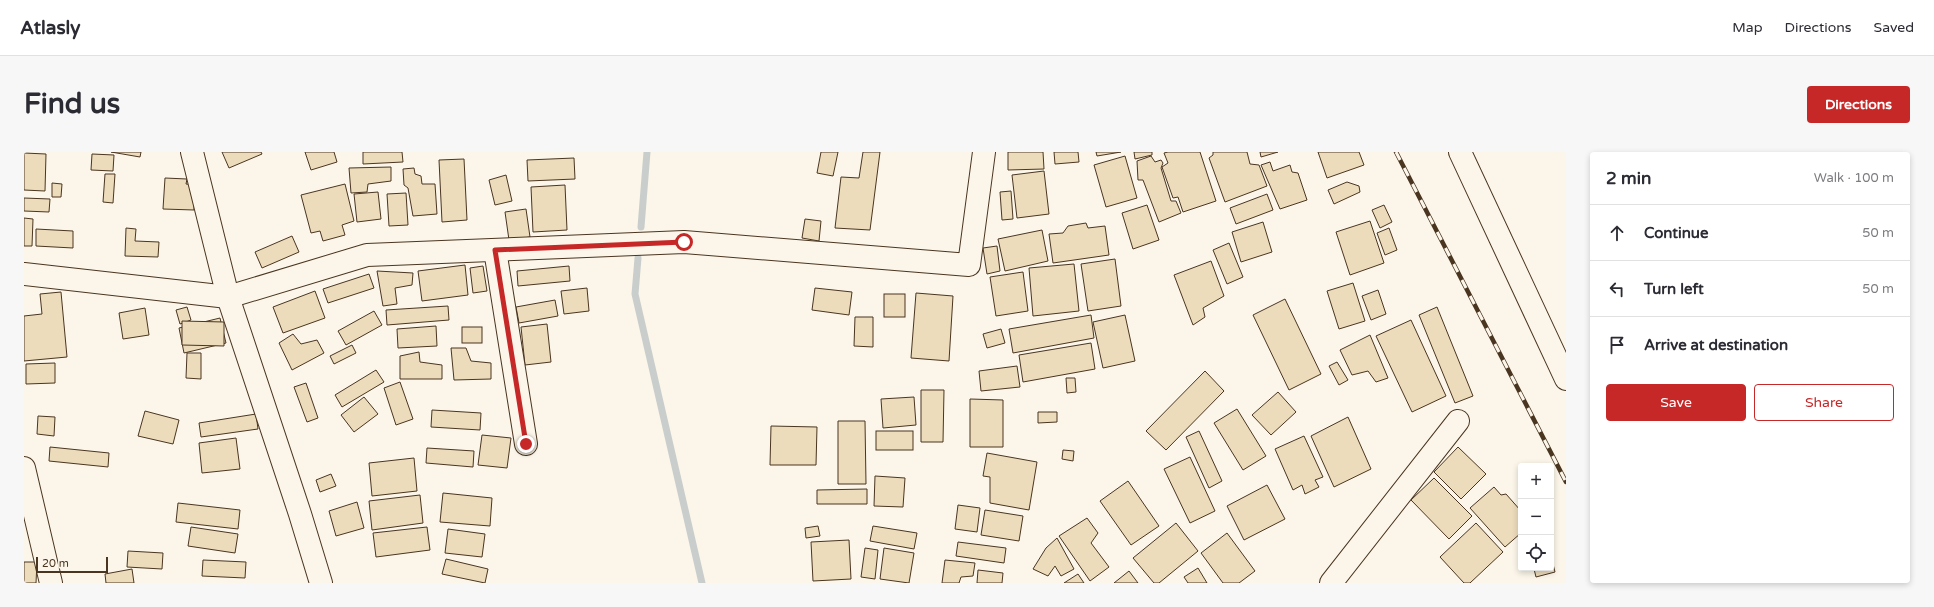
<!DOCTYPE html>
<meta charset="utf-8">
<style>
:root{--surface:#fff;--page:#f7f7f7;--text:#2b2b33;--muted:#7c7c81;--line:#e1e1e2;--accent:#c62828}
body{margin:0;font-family:"Varela Round",sans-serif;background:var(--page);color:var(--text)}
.controls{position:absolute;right:12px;bottom:12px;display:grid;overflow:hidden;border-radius:4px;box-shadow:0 2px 6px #0003}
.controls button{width:36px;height:36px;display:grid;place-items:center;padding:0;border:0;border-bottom:1px solid var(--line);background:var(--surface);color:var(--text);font:20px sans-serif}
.scale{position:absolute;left:12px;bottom:10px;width:72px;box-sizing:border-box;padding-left:4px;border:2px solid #4a3520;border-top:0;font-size:11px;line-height:14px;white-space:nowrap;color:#4a3520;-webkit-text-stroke:3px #fbf6e9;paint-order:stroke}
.stop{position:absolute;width:12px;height:12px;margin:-9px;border:3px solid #c62828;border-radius:50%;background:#fff}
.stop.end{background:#c62828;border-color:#fff;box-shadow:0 1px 4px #0008}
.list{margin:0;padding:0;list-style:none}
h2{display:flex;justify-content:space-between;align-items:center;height:52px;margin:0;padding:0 16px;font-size:17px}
h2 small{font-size:13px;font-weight:400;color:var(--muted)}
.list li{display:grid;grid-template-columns:26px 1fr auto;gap:12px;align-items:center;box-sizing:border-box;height:56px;padding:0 16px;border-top:1px solid var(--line)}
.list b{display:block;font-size:15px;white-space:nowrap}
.list em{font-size:13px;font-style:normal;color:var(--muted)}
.actions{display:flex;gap:8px;padding:12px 16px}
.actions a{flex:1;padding:9px 0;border:1px solid var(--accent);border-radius:4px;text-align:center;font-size:14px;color:var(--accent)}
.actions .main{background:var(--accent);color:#fff}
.icon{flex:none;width:22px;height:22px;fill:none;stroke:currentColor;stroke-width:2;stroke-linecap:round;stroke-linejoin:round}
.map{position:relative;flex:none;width:1542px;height:431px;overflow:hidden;border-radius:4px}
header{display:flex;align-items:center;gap:24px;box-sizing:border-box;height:56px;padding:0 20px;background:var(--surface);border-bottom:1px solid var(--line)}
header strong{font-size:19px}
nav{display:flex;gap:22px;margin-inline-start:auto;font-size:14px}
.intro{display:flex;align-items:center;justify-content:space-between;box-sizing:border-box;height:96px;padding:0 24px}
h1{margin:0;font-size:28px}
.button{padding:10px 18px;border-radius:4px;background:var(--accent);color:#fff;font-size:14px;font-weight:700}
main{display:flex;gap:24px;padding:0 24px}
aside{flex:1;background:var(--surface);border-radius:4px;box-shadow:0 2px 6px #0003}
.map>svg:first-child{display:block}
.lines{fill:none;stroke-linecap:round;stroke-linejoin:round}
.stream{stroke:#c9cecd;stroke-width:7}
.building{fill:#ecdcbc;stroke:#4a3520}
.minor-casing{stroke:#4a3520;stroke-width:24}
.minor{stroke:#fbf6e9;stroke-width:22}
.rail-casing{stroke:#4a3520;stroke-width:4.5}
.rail{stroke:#fbf6e9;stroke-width:3;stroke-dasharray:9;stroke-linecap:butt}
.route{stroke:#c62828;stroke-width:5}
</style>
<header>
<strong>Atlasly</strong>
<nav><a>Map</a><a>Directions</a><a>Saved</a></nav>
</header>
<div class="intro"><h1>Find us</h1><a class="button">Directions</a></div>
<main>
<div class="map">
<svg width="1542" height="431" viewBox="0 0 1542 431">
<rect width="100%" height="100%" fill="#fbf6e9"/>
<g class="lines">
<g class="stream">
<path d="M 617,75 L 623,0"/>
<path d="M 614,106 L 611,142 L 678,431"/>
</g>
</g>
<g class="building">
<path d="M 87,0 L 117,0 L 116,5 Z"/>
<path d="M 198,0 L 237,0 L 238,2 L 205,16 Z"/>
<path d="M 281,0 L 310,0 L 313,10 L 287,18 Z"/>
<path d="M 339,0 L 378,0 L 379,10 L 339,12 Z"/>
<path d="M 797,0 L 814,0 L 809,24 L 793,21 Z"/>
<path d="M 839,0 L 856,0 L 846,78 L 811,76 L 817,25 L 835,26 Z"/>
<path d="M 984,0 L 1019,0 L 1020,17 L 984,18 Z"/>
<path d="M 1030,0 L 1054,0 L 1055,10 L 1031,12 Z"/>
<path d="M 1072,0 L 1097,0 L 1073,4 Z"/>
<path d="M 1110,0 L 1128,0 L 1128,3 L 1111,7 Z"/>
<path d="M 1144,0 L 1176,0 L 1192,49 L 1159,60 L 1154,45 L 1149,46 L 1138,15 L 1144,11 L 1140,1 Z"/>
<path d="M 1189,0 L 1223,0 L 1226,12 L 1235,13 L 1243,34 L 1201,50 L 1185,6 L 1189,3 Z"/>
<path d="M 1236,0 L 1254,0 L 1237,5 Z"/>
<path d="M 1294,0 L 1335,0 L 1340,13 L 1303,26 Z"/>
<path d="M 0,1 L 22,2 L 21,39 L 0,38 Z"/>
<path d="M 68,2 L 90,3 L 89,19 L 67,18 Z"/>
<path d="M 1101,4 L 1113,46 L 1082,55 L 1070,13 Z"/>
<path d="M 1127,4 L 1131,10 L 1137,8 L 1139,11 L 1137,16 L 1147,49 L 1152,49 L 1157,61 L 1135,70 L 1119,28 L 1114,28 L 1113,9 Z"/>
<path d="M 550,6 L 551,27 L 504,29 L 503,8 Z"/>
<path d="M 440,7 L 443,68 L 418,70 L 415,8 Z"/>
<path d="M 1246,10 L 1249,19 L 1266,13 L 1268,20 L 1274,21 L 1283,48 L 1256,57 L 1237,13 Z"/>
<path d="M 367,15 L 367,29 L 344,32 L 343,40 L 327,41 L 325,16 Z"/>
<path d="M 390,16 L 391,22 L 397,24 L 398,32 L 411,32 L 413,62 L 389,64 L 384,36 L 380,33 L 379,17 Z"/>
<path d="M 1020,19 L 1025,62 L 993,66 L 988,23 Z"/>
<path d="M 81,22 L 91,22 L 89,51 L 79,50 Z"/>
<path d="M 482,23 L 488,49 L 471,53 L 465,28 Z"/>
<path d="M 141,26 L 163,27 L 162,32 L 171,33 L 170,58 L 139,57 Z"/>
<path d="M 1323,30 L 1335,34 L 1336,40 L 1310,52 L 1304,38 Z"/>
<path d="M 28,31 L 38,32 L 37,45 L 28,45 Z"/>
<path d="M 321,32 L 330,69 L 318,73 L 321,83 L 299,89 L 296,79 L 287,81 L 277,43 Z"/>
<path d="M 541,33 L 543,78 L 509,80 L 507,35 Z"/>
<path d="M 987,39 L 989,67 L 978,68 L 976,40 Z"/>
<path d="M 354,40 L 357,67 L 333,70 L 330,42 Z"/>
<path d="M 382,41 L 384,73 L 365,74 L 363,42 Z"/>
<path d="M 1243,42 L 1249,58 L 1212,72 L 1206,56 Z"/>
<path d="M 0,46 L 26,47 L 25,60 L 0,59 Z"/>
<path d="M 1123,53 L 1135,88 L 1109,97 L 1098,61 Z"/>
<path d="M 1360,53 L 1368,70 L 1356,76 L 1348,58 Z"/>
<path d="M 502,57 L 506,85 L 485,88 L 481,60 Z"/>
<path d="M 0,66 L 9,67 L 8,94 L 0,94 Z"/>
<path d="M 781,67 L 797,69 L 795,89 L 778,86 Z"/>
<path d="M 1346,69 L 1360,111 L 1326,123 L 1312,80 Z"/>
<path d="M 1239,70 L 1248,100 L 1217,110 L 1208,80 Z"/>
<path d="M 1062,71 L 1064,76 L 1081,74 L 1085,103 L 1029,111 L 1025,82 L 1039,81 L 1044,74 Z"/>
<path d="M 102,76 L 112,77 L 111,89 L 135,90 L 134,105 L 101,104 Z"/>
<path d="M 1365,76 L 1373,98 L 1361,103 L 1353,81 Z"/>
<path d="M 12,77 L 49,79 L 49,96 L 12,94 Z"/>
<path d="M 1018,78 L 1024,109 L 981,119 L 974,87 Z"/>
<path d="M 268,84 L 275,100 L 238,116 L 231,100 Z"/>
<path d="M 1205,91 L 1219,125 L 1203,132 L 1189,98 Z"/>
<path d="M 973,94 L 976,119 L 963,122 L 959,96 Z"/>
<path d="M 1091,107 L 1097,154 L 1064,159 L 1057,112 Z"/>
<path d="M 1187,109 L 1200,144 L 1179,156 L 1181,165 L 1169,173 L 1150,123 Z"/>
<path d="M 1050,112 L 1055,159 L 1009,164 L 1005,116 Z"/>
<path d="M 441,113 L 444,143 L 398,149 L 394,119 Z"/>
<path d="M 459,114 L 463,139 L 449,141 L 446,116 Z"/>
<path d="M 545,114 L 546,129 L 494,134 L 493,119 Z"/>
<path d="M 353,119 L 389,121 L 388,133 L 371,136 L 373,152 L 359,154 Z"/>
<path d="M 999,120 L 1004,159 L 972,164 L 966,125 Z"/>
<path d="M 345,122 L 350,136 L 304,151 L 299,137 Z"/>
<path d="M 1329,131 L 1341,169 L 1315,177 L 1303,139 Z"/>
<path d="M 563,136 L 565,159 L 540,162 L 537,139 Z"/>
<path d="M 791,136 L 828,140 L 825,163 L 788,158 Z"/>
<path d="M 1354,138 L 1362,162 L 1347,168 L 1338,144 Z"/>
<path d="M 291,139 L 301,166 L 259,181 L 249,155 Z"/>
<path d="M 37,140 L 43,205 L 0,209 L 0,164 L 18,162 L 16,142 Z"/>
<path d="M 892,141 L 929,144 L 925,209 L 887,206 Z"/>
<rect x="860" y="142" width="21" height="23"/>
<path d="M 1261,147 L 1297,222 L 1265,238 L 1229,163 Z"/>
<path d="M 531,148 L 534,164 L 495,171 L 492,155 Z"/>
<path d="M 424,154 L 425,168 L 363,173 L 362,158 Z"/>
<path d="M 163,155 L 167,168 L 156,172 L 152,158 Z"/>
<path d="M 1413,155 L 1449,244 L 1431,251 L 1395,163 Z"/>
<path d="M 121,156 L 125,183 L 99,187 L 95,161 Z"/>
<path d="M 350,159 L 358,173 L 322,193 L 314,179 Z"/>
<path d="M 1067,163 L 1070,186 L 989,201 L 985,177 Z"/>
<path d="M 1101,163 L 1111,209 L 1079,216 L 1069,170 Z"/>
<path d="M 831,165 L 849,165 L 849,195 L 830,194 Z"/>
<path d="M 196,166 L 202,191 L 160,201 L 155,176 Z"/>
<path d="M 1387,168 L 1422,244 L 1388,260 L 1352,184 Z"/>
<path d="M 158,169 L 200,170 L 200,194 L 158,193 Z"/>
<path d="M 523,172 L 527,210 L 501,213 L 497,175 Z"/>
<path d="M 412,174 L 413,194 L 374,196 L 373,177 Z"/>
<rect x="438" y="175" width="20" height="16"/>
<path d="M 977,177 L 981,191 L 963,196 L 959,182 Z"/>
<path d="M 269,182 L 277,192 L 293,188 L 300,201 L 268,218 L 255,191 Z"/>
<path d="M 1346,183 L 1364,226 L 1352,230 L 1344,219 L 1328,223 L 1316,198 Z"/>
<path d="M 1067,191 L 1071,217 L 999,230 L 995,203 Z"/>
<path d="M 328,193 L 332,201 L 310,212 L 306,204 Z"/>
<path d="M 427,196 L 442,196 L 447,209 L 467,211 L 467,227 L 430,228 Z"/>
<path d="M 395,200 L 396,210 L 418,213 L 418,227 L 376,227 L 376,204 Z"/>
<path d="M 163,201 L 177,201 L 177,227 L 162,226 Z"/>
<path d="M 1313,210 L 1324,228 L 1315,233 L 1305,214 Z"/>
<path d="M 31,211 L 31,231 L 2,232 L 2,212 Z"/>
<path d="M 993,214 L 996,235 L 957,239 L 955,219 Z"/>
<path d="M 352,218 L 360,230 L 318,255 L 311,243 Z"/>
<path d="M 1181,219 L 1200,239 L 1142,298 L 1122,279 Z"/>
<path d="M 1042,226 L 1051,226 L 1052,240 L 1043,241 Z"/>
<path d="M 376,230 L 389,267 L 372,273 L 360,236 Z"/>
<path d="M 282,231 L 294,266 L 283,270 L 270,235 Z"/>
<path d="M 897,238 L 920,238 L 919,290 L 897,290 Z"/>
<path d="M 1254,240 L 1272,260 L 1247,283 L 1228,263 Z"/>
<path d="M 340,245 L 354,262 L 330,280 L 317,263 Z"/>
<path d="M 890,245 L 892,273 L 859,276 L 857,247 Z"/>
<path d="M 946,247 L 979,248 L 979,295 L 946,295 Z"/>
<path d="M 1213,257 L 1242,304 L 1219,318 L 1190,271 Z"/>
<path d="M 408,258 L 457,261 L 456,278 L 407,275 Z"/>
<path d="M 121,259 L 155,268 L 149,292 L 114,284 Z"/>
<path d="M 1014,260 L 1033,260 L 1033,270 L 1014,271 Z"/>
<path d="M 232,262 L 234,277 L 177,285 L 175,271 Z"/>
<path d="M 14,264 L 31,265 L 30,284 L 13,282 Z"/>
<path d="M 1324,265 L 1347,317 L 1310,335 L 1287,284 Z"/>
<path d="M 814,269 L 841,269 L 842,332 L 814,332 Z"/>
<path d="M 747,274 L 793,275 L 792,313 L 746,313 Z"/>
<rect x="852" y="279" width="37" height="19"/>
<path d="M 1175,279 L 1198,329 L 1185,336 L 1162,285 Z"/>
<path d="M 458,283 L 487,286 L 483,316 L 454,313 Z"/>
<path d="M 1280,284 L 1299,325 L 1291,328 L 1295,335 L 1281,342 L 1278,333 L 1269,338 L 1251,297 Z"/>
<path d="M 212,286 L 216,317 L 178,321 L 175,291 Z"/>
<path d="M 26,295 L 85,301 L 84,315 L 25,309 Z"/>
<path d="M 1434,295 L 1462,322 L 1437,347 L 1410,320 Z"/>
<path d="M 403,296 L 450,299 L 449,315 L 402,311 Z"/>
<path d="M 1039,298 L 1050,299 L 1049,309 L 1038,307 Z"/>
<path d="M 963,301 L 1013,310 L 1005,358 L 966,351 L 966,325 L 959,324 Z"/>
<path d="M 1166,305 L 1191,359 L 1166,371 L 1140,317 Z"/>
<path d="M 390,306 L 393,339 L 348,344 L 345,311 Z"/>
<path d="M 307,322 L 312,334 L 296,340 L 292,328 Z"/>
<path d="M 851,324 L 881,326 L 879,355 L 850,354 Z"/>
<path d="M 1410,326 L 1448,364 L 1425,387 L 1387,348 Z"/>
<path d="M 1104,329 L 1135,374 L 1107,393 L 1076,349 Z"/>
<path d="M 1243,333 L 1261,367 L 1220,388 L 1203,354 Z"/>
<path d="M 1470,335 L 1477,343 L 1482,342 L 1497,359 L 1497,381 L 1481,395 L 1446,356 Z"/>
<path d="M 843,337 L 843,352 L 793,352 L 793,338 Z"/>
<path d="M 419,341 L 468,346 L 466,374 L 416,370 Z"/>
<path d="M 396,343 L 399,371 L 348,378 L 345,349 Z"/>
<path d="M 333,350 L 340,376 L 312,384 L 305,359 Z"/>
<path d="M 154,351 L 216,358 L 214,377 L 152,370 Z"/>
<path d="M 934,353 L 956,356 L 953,380 L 931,377 Z"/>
<path d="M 961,358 L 999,364 L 995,389 L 957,383 Z"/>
<path d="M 1063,366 L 1074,381 L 1067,391 L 1085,415 L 1066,429 L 1035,384 Z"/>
<path d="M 1152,371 L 1174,399 L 1135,431 L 1130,431 L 1109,406 Z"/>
<path d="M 1452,371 L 1479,400 L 1446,431 L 1440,431 L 1416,405 Z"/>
<path d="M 794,374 L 796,384 L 782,386 L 781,376 Z"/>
<path d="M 849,374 L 893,381 L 890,397 L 846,389 Z"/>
<path d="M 167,375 L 214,382 L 211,401 L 164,394 Z"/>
<path d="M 403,375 L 406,398 L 352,405 L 349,381 Z"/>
<path d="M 424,377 L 461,382 L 458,405 L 421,401 Z"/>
<path d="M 1203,381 L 1231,419 L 1215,431 L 1199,431 L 1177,401 Z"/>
<path d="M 1033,386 L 1050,417 L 1037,424 L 1031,414 L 1024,424 L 1009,417 L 1022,396 Z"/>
<path d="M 825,388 L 827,427 L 789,429 L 787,390 Z"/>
<path d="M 934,390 L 982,396 L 980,411 L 932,404 Z"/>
<path d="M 841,396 L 854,398 L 851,427 L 837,425 Z"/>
<path d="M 860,396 L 890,401 L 885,431 L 856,427 Z"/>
<path d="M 104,399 L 139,401 L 138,417 L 103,415 Z"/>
<path d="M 422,407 L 464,417 L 461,431 L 418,422 Z"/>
<path d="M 179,408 L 222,410 L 221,426 L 178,424 Z"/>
<path d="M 921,408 L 951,411 L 949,424 L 937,425 L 935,431 L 918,431 Z"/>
<path d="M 0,410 L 13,410 L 12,431 L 0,431 Z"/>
<path d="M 1527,412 L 1529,412 L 1531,420 L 1512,425 L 1510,417 L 1527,416 Z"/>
<path d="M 1174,416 L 1183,431 L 1164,431 L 1160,425 Z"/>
<path d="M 108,417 L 110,431 L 82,431 L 81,422 Z"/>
<path d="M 954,418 L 979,421 L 978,431 L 953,431 Z"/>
<path d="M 1105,419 L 1114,431 L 1090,431 Z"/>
<path d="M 1054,422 L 1060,431 L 1040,431 Z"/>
</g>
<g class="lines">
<g class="minor-casing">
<g id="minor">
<path d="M 168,0 L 204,145 L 276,362 L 297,431"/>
<path d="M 1436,0 L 1542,227"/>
<path d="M 471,98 L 502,292"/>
<path d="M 0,122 L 204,145 L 343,103 L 660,90 L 945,113 L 960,0"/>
<path d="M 0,316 L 27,431"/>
<path d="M 1307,431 L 1434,269"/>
</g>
</g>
<use href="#minor" class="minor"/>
<g class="rail-casing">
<path id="rail" d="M 1372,0 L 1542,330"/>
</g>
<use href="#rail" class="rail"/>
</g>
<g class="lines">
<path class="route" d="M 502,292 L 471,98 L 660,90"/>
</g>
</svg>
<div class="controls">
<button>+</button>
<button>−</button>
<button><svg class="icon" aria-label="locate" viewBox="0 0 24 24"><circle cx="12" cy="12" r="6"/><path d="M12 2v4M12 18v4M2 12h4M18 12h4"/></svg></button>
</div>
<div class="scale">20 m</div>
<div class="stop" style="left:660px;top:90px"></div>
<div class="stop end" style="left:502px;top:292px"></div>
</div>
<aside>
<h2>2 min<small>Walk · 100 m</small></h2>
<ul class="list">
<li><svg class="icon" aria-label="ahead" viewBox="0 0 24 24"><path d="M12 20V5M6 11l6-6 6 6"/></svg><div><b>Continue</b></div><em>50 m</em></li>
<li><svg class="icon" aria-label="left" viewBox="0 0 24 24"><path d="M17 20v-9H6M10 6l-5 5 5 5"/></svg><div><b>Turn left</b></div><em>50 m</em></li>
<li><svg class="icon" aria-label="arrive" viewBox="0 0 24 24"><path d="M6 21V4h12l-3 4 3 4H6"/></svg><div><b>Arrive at destination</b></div></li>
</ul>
<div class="actions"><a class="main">Save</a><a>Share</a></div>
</aside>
</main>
